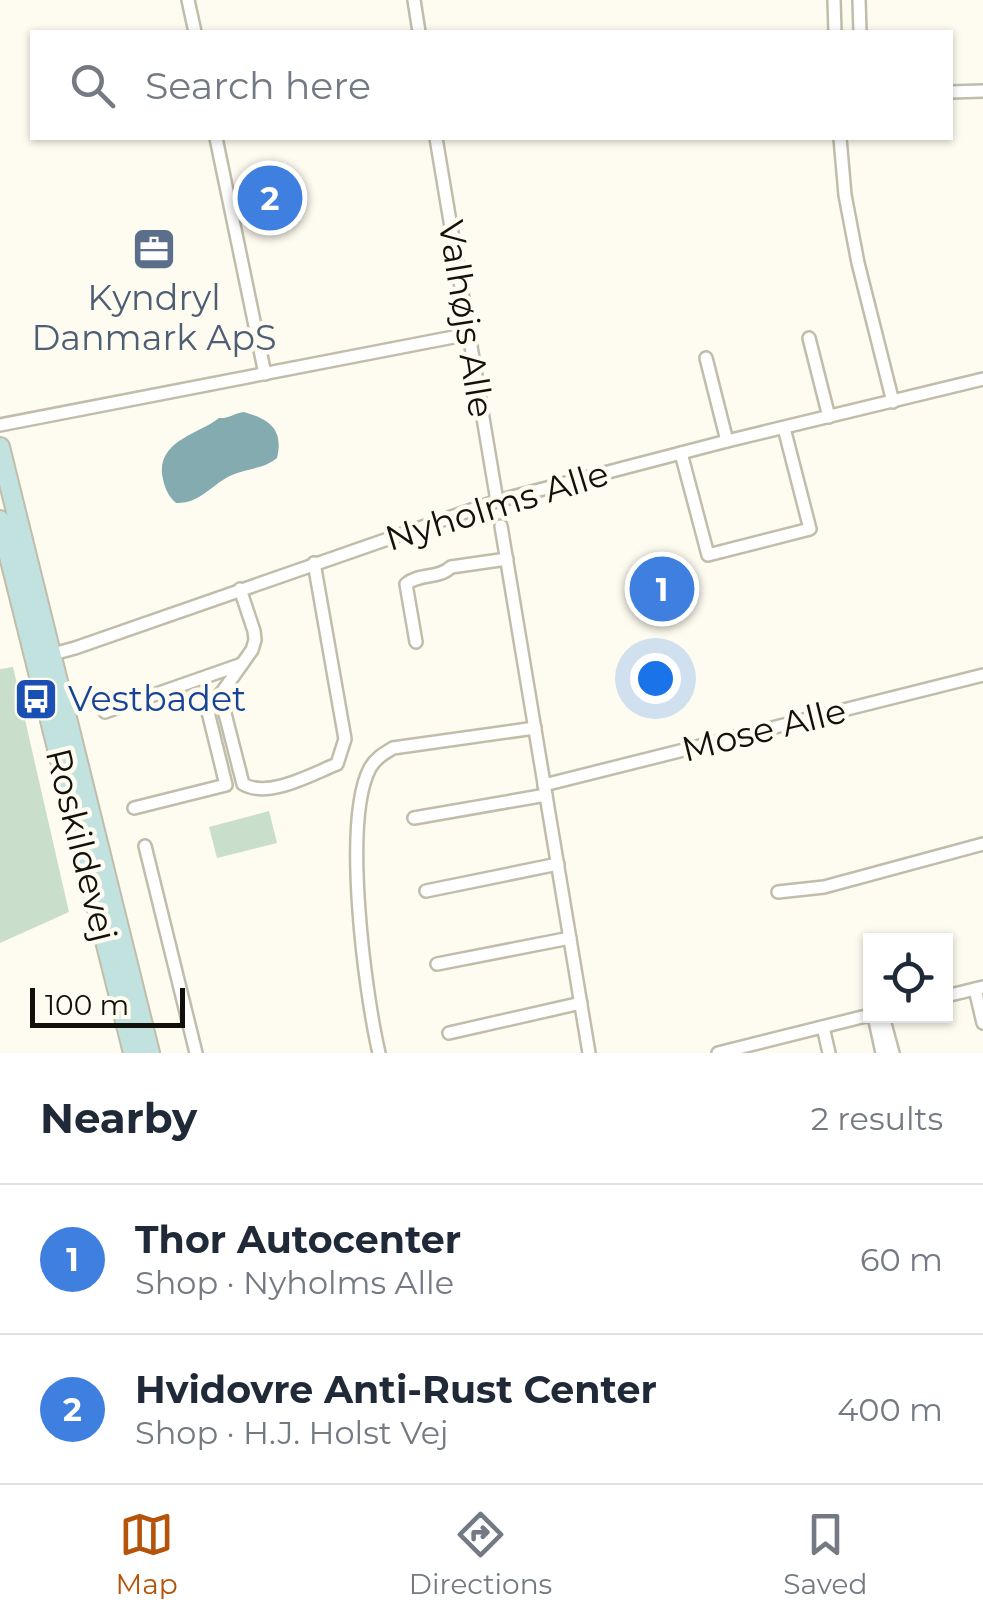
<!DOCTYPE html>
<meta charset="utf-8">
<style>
:root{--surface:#fff;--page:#f2f2f3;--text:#1f2937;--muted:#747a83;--line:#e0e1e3;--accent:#b45309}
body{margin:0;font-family:Montserrat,sans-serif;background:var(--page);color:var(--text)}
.controls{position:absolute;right:30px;bottom:30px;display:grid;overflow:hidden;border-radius:0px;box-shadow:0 2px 8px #0004}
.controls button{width:90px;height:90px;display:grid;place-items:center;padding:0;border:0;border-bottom:2px solid var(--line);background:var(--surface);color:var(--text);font:50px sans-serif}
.scale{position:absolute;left:30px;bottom:25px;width:155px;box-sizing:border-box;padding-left:10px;border:5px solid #12100a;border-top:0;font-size:28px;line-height:35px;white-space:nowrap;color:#12100a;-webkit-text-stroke:8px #fefcf0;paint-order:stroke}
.you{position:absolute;left:655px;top:678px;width:35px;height:35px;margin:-25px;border:8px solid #fff;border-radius:50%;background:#1a73e8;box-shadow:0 0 0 15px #1a73e833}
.badge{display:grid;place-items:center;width:65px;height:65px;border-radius:50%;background:var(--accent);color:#fff;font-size:32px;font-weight:700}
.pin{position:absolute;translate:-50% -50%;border:5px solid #fff;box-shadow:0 2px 10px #0006}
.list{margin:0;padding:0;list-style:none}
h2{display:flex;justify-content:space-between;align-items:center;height:130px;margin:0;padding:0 40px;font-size:42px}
h2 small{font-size:32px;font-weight:400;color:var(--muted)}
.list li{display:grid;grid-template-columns:65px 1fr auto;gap:30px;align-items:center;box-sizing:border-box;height:150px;padding:0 40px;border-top:2px solid var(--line)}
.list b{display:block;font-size:38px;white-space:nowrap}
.list p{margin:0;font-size:32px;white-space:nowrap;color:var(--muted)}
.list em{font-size:32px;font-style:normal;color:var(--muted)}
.icon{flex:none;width:55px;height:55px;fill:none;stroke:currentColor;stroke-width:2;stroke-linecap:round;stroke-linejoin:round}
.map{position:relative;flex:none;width:983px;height:1053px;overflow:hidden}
.search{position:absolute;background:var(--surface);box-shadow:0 2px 8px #0004;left:30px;right:30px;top:30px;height:110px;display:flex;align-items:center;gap:25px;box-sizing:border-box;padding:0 35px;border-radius:0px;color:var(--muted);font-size:38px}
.sheet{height:430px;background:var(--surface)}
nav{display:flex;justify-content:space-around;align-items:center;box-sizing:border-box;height:140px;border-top:2px solid var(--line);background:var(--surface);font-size:28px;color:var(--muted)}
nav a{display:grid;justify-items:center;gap:5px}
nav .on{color:var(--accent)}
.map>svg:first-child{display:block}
.green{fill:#c9dfcc}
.water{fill:#84acb0}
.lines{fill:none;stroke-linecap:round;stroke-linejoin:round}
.street-casing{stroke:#c1bdaa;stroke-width:16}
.secondary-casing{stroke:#c1bdaa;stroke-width:22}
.street{stroke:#fff;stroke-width:11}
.secondary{stroke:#c1e2df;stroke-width:18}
.labels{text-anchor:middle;stroke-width:9;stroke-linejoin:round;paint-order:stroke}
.service-label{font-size:35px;fill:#4e5e75;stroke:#fefcf0}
.street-label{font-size:35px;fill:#12100a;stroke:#fefcf0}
.transit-label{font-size:35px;fill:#164399;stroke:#fefcf0;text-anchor:start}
</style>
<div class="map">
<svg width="983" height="1053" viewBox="0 0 983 1053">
<rect width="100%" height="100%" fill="#fefcf0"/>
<g class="green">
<path d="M 13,667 L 69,912 L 0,943 L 0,669 Z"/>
<path d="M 269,811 L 277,843 L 217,858 L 209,827 Z"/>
</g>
<path class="water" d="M 244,412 C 269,419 284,429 277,458 C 264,469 248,468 232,475 C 212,484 200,504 176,503 C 167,495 164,486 162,474 C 159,440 199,434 219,418 C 228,419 235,413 244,412 Z"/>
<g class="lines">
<g class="street-casing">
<g id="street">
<path d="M 188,0 L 195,32"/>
<path d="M 414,0 L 419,32"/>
<path d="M 834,0 L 835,32"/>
<path d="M 859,0 L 860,32"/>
<path d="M 950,92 L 983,91"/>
<path d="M 216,138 L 265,374"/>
<path d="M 436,138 L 497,501"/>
<path d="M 840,138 L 845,195 L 858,263 L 893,402"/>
<path d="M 809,338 L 829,417"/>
<path d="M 706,358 L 727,441"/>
<path d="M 0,425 L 469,334"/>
<path d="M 681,453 L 708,555 L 810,529 L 784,428"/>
<path d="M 501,526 L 589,1053"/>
<path d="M 416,642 L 406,584 C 419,573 439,579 451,567 L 507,559"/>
<path d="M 53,654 L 75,648 L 497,501 L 727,441 L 983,379"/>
<path d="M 220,694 L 243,784 C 268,799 312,774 337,764 L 345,739 L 314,563"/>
<path d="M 105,712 L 242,664"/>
<path d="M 544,785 L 983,675"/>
<path d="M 134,808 L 226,785 L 208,712 L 252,650 L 255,640 L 254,631 L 240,589"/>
<path d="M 414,818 L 546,795"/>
<path d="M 145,846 L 196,1053"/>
<path d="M 426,891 L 558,864"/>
<path d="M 778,892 L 824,887 L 983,844"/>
<path d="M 437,964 L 570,938"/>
<path d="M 975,989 L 983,1023"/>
<path d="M 946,996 L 983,987"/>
<path d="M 874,1016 L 882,1053"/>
<path d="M 883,1016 L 893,1053"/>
<path d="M 823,1027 L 829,1053"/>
<path d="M 449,1033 L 581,1003"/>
<path d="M 379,1053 C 365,993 342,821 370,768 C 376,758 383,754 393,748 L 535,728"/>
<path d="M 718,1053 L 870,1015"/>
</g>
</g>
<g class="secondary-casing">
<g id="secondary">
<path d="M 0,447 L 150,1053"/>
<path d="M 0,520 L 133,1053"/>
</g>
</g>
<use href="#street" class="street"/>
<use href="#secondary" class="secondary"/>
</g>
<defs>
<g id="office-square" transform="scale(2.25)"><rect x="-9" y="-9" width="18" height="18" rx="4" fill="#5c6f8a" stroke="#fefcf0"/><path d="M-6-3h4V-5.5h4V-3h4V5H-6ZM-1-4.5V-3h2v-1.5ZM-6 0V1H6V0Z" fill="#fff"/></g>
<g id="bus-square" transform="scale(2.25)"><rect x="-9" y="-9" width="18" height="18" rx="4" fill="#1a4fb4" stroke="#fefcf0"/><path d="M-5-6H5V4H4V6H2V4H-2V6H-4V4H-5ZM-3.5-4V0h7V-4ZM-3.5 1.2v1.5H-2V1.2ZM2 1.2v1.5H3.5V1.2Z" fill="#fff"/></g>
</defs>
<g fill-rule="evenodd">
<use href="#office-square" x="154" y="249"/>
<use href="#bus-square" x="36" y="699"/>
</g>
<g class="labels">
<g class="service-label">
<text x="154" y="310">Kyndryl<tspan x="154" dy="40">Danmark ApS</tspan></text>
</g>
<g class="street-label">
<text transform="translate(466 319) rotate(81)" y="12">Valhøjs Alle</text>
<text transform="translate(497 506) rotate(-17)" y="12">Nyholms Alle</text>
<text transform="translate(764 730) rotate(-14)" y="12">Mose Alle</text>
<text transform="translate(81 845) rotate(76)" y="12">Roskildevej</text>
</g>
<g class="transit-label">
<text x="68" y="711">Vestbadet</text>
</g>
</g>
</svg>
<div class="controls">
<button><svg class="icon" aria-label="locate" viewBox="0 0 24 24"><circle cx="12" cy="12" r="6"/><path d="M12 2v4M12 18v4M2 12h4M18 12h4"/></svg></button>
</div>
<div class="scale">100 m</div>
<div class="you"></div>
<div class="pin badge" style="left:662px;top:589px;background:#3f7fe0">1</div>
<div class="pin badge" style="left:270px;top:198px;background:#3f7fe0">2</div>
<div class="search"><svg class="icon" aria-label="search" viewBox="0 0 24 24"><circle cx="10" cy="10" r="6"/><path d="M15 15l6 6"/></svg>Search here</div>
</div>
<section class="sheet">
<h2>Nearby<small>2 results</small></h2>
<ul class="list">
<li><span class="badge" style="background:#3f7fe0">1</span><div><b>Thor Autocenter</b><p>Shop · Nyholms Alle</p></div><em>60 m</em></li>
<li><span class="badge" style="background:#3f7fe0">2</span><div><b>Hvidovre Anti-Rust Center</b><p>Shop · H.J. Holst Vej</p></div><em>400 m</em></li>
</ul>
</section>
<nav>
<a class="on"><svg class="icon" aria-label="map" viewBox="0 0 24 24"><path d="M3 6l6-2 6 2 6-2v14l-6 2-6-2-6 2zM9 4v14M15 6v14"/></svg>Map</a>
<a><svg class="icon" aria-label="directions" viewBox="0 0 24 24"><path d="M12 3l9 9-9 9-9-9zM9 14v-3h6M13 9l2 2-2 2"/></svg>Directions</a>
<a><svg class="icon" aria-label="saved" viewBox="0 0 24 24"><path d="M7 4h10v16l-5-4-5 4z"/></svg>Saved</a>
</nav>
